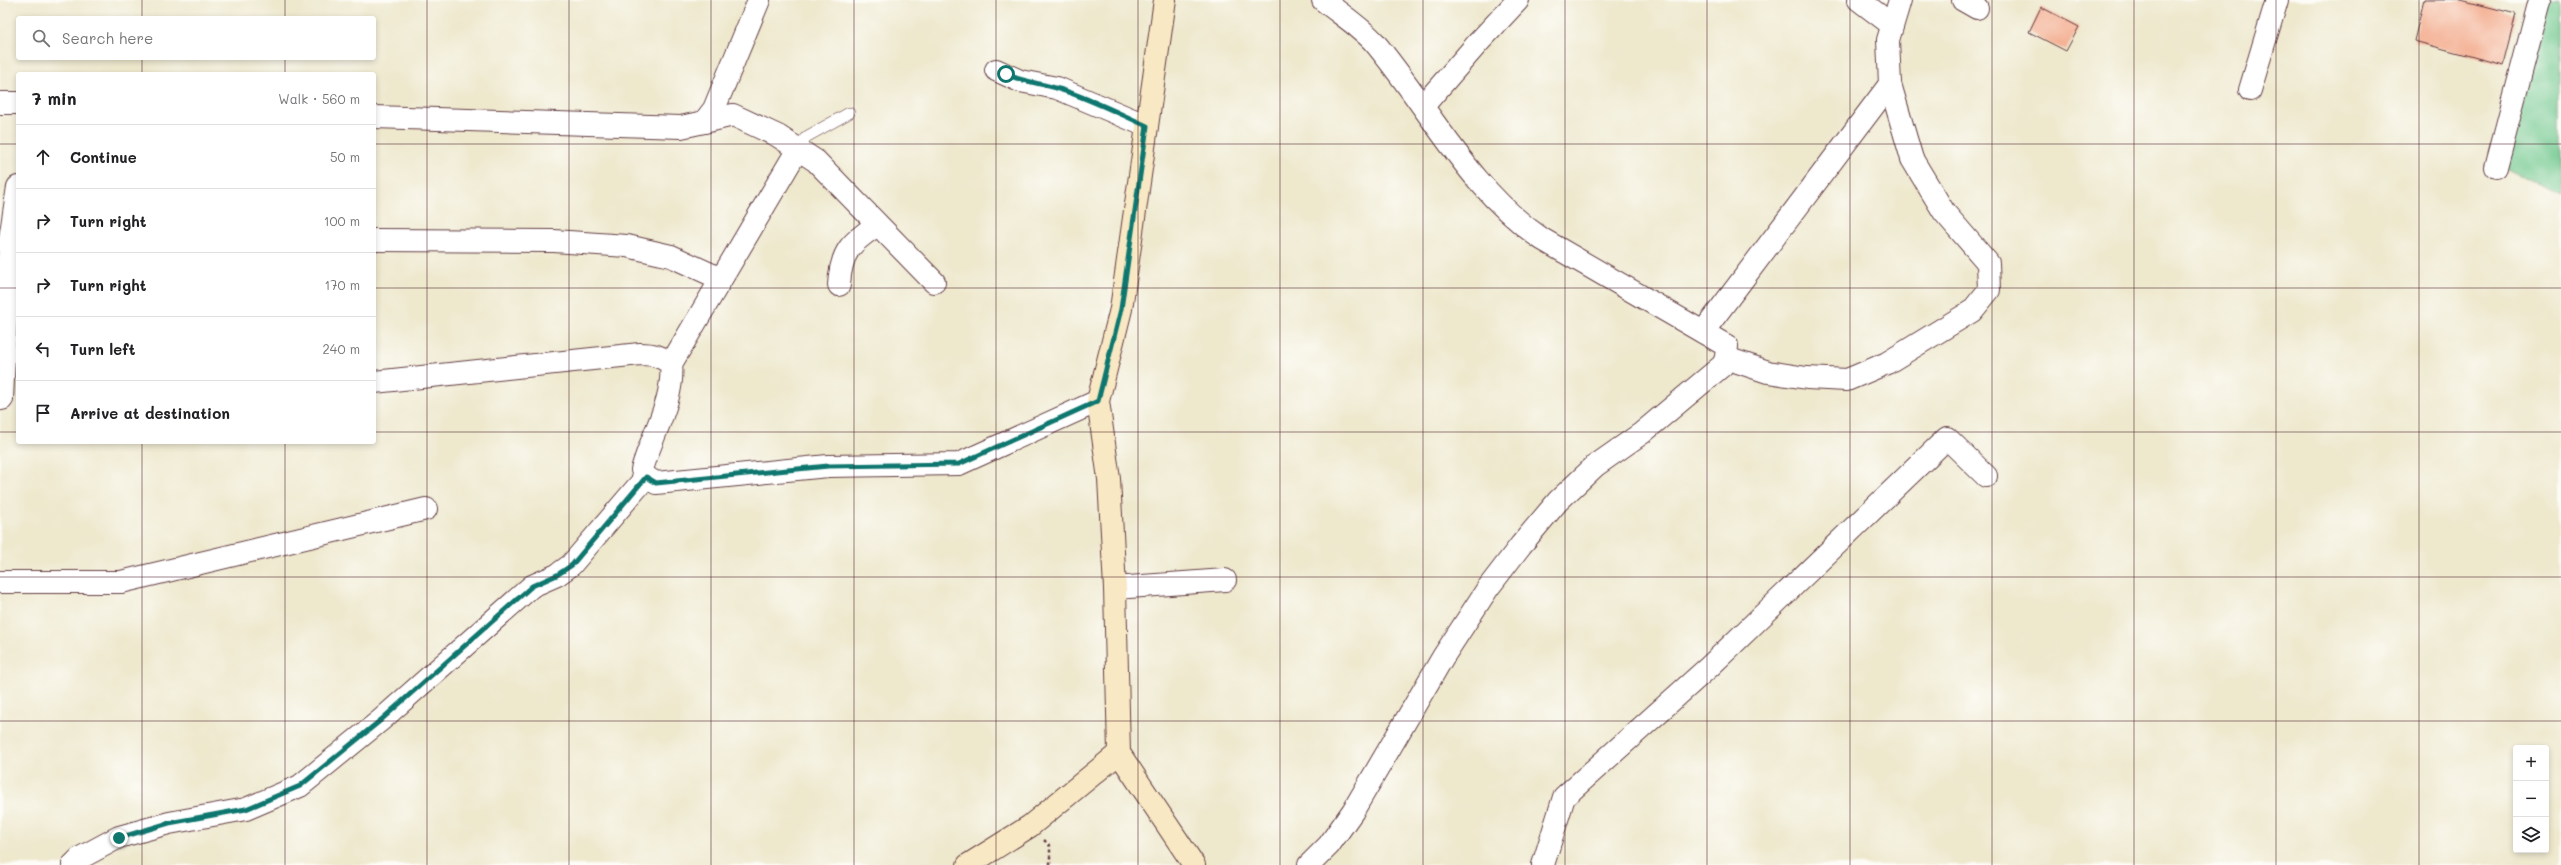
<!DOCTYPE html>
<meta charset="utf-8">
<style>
:root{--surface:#fff;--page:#f6f6f6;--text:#202124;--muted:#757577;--line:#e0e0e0}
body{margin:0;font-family:Mali,sans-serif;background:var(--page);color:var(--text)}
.controls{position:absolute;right:12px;bottom:12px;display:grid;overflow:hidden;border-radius:4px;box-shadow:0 2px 6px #0003}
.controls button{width:36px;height:36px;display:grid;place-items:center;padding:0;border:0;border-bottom:1px solid var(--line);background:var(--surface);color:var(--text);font:20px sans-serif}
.stop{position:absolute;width:12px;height:12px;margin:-9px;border:3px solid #0f766e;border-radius:50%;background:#fff}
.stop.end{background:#0f766e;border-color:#fff;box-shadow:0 1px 4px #0008}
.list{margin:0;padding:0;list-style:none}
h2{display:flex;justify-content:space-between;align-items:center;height:52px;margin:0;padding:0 16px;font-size:17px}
h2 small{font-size:13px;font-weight:400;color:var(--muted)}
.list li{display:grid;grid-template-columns:26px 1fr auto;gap:12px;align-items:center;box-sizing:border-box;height:64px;padding:0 16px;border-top:1px solid var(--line)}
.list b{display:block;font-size:15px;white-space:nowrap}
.list em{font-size:13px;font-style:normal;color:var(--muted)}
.icon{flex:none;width:22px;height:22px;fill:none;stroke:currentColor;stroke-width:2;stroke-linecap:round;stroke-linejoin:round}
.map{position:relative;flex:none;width:2561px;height:865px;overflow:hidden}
.search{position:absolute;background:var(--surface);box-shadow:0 2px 6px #0003;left:16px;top:16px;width:360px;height:44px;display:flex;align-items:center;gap:10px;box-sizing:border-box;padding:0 14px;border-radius:4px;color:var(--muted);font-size:15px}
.panel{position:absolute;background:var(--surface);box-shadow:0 2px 6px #0003;left:16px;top:72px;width:360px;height:372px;border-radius:4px}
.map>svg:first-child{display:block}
.green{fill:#6fc88e;stroke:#5c745c}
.building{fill:#f4b296}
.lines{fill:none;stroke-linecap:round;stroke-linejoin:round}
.lane-casing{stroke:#633d43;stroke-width:12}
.street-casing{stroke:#633d43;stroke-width:24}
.secondary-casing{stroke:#633d43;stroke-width:24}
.path{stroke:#633d43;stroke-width:2.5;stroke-dasharray:3 3;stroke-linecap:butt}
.lane{stroke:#fff;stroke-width:11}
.street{stroke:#fff;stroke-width:22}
.secondary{stroke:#f8e8c3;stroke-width:22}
.route{stroke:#0f766e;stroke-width:5}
.grid{fill:none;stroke:#4a1f2b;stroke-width:1;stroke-opacity:0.55}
</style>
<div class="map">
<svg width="2561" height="865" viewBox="0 0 2561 865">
<rect width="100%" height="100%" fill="#fdfcf7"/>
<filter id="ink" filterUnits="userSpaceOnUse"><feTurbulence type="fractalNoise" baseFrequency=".025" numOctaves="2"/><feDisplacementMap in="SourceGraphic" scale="8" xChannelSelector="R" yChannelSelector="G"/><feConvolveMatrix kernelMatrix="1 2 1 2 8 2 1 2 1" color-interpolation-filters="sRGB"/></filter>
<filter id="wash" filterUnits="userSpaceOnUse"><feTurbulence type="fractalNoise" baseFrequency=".012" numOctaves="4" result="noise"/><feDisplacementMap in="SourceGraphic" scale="16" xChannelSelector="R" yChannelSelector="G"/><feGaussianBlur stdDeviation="0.9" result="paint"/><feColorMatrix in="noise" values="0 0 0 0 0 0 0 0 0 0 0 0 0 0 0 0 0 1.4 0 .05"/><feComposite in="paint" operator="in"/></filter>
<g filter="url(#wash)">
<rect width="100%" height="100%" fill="#eee8cd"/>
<path class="green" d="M 2547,0 L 2561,0 L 2561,196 L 2501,166 Z"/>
<g id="blocks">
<g class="building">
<path d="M 2424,0 L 2461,0 L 2516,14 L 2503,65 L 2414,41 Z"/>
<path d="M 2041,7 L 2079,27 L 2066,51 L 2029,32 Z"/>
</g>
</g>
</g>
<g filter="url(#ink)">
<use href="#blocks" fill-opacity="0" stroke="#633d43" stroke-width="1"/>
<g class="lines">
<g class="lane-casing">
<path id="lane" d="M 798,149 L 806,137 L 849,113"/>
</g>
<g class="street-casing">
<g id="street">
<path d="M 1859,0 L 1892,25"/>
<path d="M 1963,0 L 1977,8"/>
<path d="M 996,70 L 1020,81 L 1057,88 L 1147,126"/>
<path d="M 2250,90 L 2277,0"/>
<path d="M 0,103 L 18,103"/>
<path d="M 1423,106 L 1477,44 L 1518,0"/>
<path d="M 374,117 L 681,127 L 704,122 L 714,109 L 759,0"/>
<path d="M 704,122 L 733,115 L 778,136 L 816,161 L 934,282"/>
<path d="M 2496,167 L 2540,0"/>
<path d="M 374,240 L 554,241 L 627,246 L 671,256 L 721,279"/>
<path d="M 839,285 C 841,252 850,243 877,225"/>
<path d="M 1703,332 L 1890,84"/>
<path d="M 1726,358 L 1768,372 L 1807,378 L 1847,380 L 1887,363 L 1972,311 L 1989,290 L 1988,263 L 1944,212 L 1912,159 L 1890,84 L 1888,40 L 1900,0"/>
<path d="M 671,364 L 798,149"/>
<path d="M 374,382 L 640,354 C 653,354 661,356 671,364 C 675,399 651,436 642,470 L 646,477 L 656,483 L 828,466 L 959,464 L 1098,401"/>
<path d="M 2,399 L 10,239 L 18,187"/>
<path d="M 0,582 L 121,582 L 426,509"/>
<path d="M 1115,588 L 1225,580"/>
<path d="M 73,865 L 80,858 L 119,837 L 169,823 L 246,809 L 300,786 L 381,720 L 532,586 L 557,575 L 571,565 L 646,477"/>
<path d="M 1309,865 L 1329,845 L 1353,811 L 1443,657 L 1488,588 L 1521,545 L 1558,501 L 1595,466 L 1642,433 L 1723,365 L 1726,358 L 1727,346 L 1542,239 C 1470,190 1430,109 1375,43 C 1361,27 1340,14 1323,0"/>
<path d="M 1543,865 L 1564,797 L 1709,667 L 1947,438 L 1986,476"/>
</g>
</g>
<g class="secondary-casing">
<g id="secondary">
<path d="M 1165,0 L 1121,309 L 1098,401 L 1109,479 L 1115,588 L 1119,753 L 1194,865"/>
<path d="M 968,865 L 1030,826 L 1119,753"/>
</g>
</g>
<path class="path" d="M 1044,840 L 1050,846 L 1050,865"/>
<use href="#lane" class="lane"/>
<use href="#street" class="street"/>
<use href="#secondary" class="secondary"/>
</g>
</g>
<g class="lines" filter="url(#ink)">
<path class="route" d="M 119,838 L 169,823 L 246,809 L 300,786 L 381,720 L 532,586 L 557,575 L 572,565 L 646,477 L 656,483 L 828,466 L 959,464 L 1098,401 L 1121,309 L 1147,126 C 1118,113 1089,98 1059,89 C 1041,83 1023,82 1006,74"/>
</g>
<path class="grid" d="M 142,0 L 142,18M 285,0 L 285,18M 427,0 L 427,865M 569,0 L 569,865M 711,0 L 711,865M 854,0 L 854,865M 996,0 L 996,865M 1138,0 L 1138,865M 1280,0 L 1280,865M 1423,0 L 1423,865M 1565,0 L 1565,865M 1707,0 L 1707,865M 1850,0 L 1850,865M 1992,0 L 1992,865M 2134,0 L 2134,865M 2276,0 L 2276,865M 2419,0 L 2419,865M 142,58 L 142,74M 285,58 L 285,74M 0,144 L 18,144M 374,144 L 2561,144M 0,288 L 18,288M 374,288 L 2561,288M 0,432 L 18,432M 374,432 L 2561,432M 142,442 L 142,865M 285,442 L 285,865M 0,577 L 2561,577M 0,721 L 2561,721"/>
</svg>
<div class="controls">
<button>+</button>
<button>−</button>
<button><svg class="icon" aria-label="layers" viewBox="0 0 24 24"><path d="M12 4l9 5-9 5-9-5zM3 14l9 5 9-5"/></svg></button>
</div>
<div class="stop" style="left:1006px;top:74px"></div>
<div class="stop end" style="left:119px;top:838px"></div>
<div class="search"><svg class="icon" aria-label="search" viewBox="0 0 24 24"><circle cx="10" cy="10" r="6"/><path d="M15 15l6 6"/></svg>Search here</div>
<section class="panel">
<h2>7 min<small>Walk · 560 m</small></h2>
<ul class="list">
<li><svg class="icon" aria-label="ahead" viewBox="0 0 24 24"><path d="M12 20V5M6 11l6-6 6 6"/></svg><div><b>Continue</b></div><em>50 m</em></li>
<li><svg class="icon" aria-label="right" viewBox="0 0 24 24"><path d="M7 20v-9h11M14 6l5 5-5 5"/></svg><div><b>Turn right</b></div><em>100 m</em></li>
<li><svg class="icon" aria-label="right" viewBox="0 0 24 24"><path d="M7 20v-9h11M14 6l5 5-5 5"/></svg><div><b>Turn right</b></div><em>170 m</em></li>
<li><svg class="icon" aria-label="left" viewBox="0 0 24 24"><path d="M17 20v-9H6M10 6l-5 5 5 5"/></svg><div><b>Turn left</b></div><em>240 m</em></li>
<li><svg class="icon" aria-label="arrive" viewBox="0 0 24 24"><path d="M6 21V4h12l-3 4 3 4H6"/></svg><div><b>Arrive at destination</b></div></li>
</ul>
</section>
</div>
